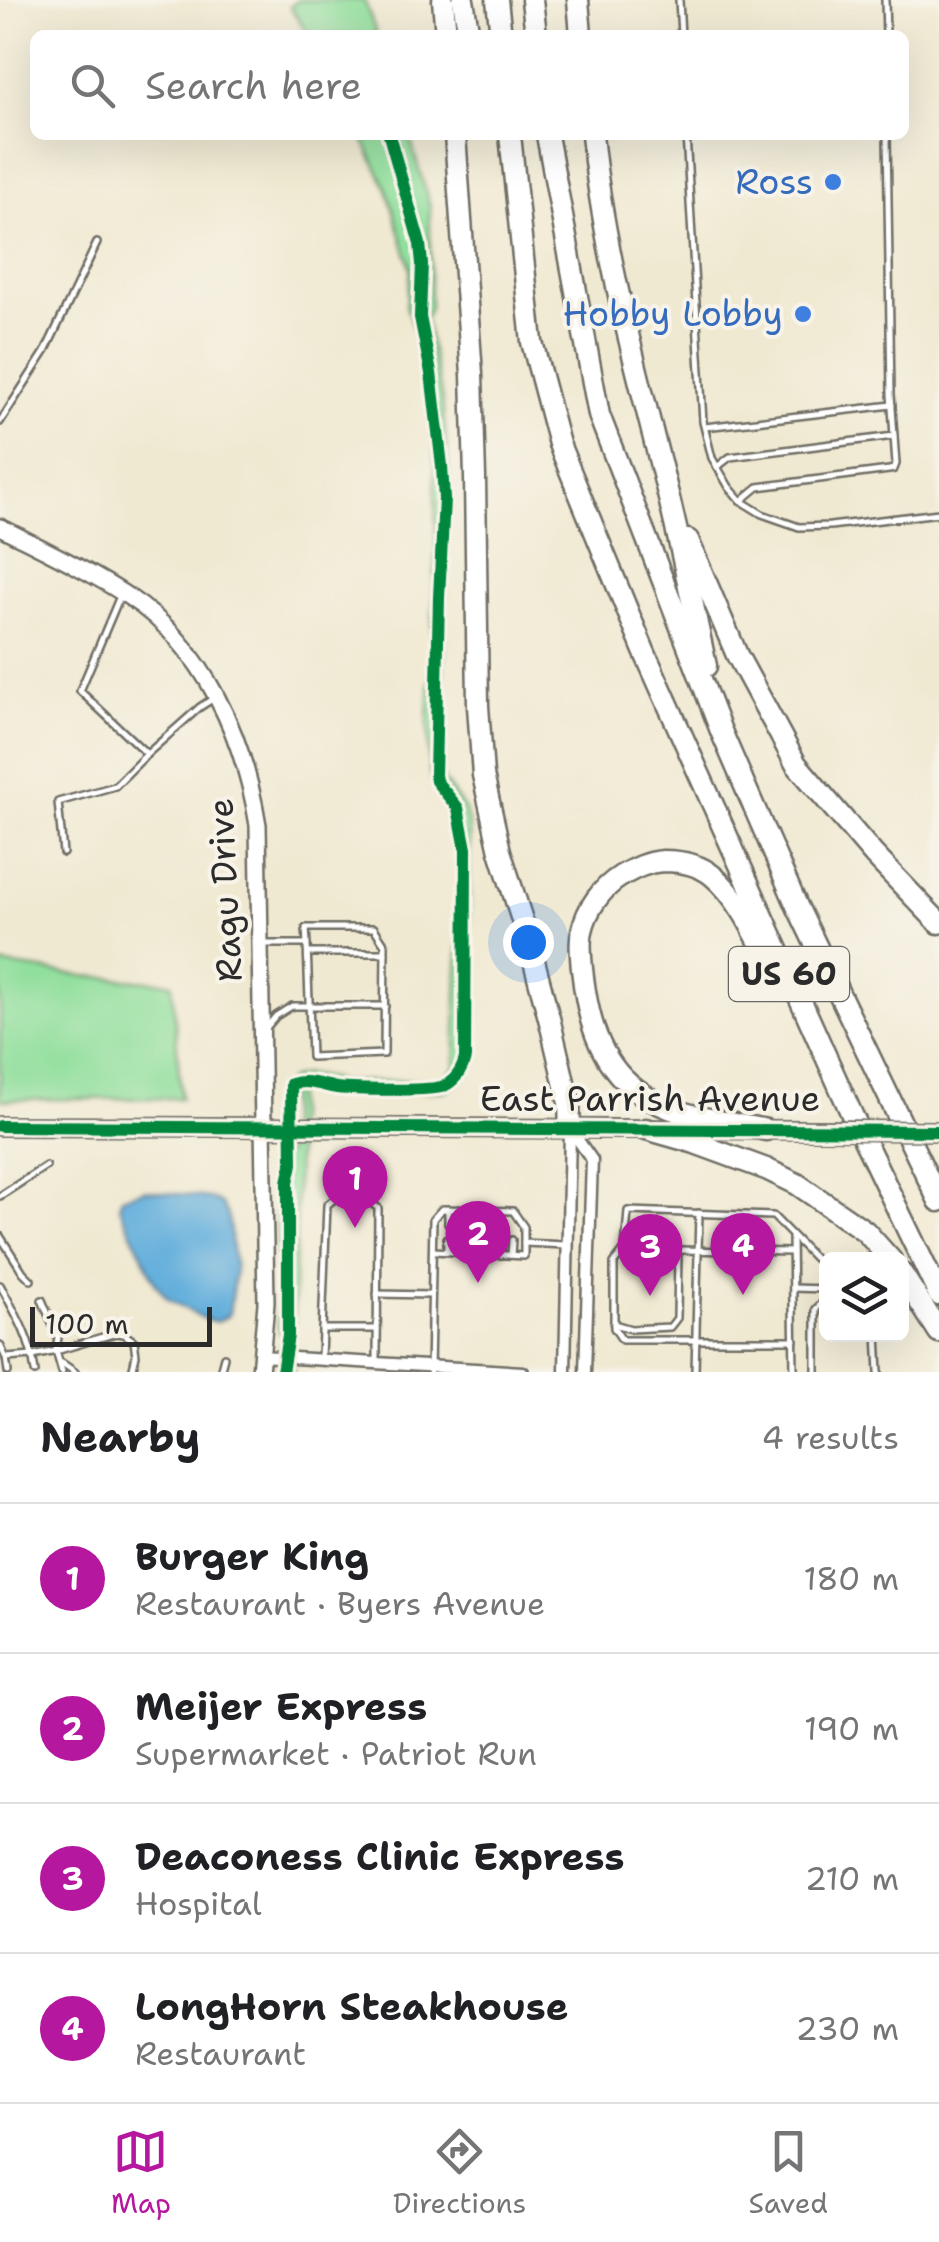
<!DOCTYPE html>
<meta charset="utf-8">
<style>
:root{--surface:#fff;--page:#f6f6f6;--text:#202124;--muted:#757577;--line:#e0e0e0;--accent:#b5179e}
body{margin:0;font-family:"Shantell Sans",sans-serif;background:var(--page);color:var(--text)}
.controls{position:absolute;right:30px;bottom:30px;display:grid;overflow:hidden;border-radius:15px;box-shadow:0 10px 40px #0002}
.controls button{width:90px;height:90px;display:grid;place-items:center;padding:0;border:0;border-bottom:2px solid var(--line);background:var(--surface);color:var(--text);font:50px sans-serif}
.scale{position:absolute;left:30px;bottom:25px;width:182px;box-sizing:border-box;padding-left:10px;border:5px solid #2b2b2b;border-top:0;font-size:28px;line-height:35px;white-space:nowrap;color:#2b2b2b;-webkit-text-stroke:8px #f7f3e8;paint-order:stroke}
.you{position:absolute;left:528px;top:942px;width:35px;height:35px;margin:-25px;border:8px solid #fff;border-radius:50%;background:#1a73e8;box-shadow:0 0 0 15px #1a73e833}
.badge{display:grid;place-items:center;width:65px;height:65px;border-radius:50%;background:var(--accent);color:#fff;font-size:32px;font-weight:700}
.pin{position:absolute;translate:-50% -82px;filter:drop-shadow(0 2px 5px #0008)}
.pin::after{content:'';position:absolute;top:52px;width:35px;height:30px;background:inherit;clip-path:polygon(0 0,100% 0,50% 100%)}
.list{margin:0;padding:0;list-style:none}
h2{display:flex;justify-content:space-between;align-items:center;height:130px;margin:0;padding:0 40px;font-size:42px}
h2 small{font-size:32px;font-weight:400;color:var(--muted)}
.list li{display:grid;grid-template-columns:65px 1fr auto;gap:30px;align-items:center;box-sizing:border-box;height:150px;padding:0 40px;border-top:2px solid var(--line)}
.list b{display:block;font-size:38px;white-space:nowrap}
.list p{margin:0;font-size:32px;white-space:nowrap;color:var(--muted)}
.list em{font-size:32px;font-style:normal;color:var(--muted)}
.icon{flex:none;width:55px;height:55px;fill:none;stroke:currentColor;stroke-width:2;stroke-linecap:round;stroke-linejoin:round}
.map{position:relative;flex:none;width:939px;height:1372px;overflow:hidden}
.search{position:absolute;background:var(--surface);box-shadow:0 10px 40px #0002;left:30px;right:30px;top:30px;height:110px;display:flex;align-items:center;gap:25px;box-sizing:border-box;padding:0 35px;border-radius:15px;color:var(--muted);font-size:38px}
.sheet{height:730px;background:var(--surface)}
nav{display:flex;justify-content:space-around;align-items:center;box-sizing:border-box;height:140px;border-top:2px solid var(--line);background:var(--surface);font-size:28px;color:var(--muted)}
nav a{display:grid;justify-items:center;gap:5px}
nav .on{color:var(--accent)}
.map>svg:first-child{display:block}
.green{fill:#91df9d;stroke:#5e8564;stroke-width:2.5}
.water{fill:#64afdc;stroke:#486d84;stroke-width:2.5}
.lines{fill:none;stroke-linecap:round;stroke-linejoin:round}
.lane-casing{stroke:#706e65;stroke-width:10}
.street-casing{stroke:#706e65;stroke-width:15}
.secondary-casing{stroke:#706e65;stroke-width:20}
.primary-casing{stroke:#706e65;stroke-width:22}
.highway-casing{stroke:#706e65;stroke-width:25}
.lane{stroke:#fff;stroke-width:5}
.street{stroke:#fff;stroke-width:10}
.secondary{stroke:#fff;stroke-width:15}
.primary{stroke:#fff;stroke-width:18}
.highway{stroke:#fff;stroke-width:20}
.primary-bridge-casing{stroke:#706e65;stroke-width:22;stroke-linecap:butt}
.primary-bridge{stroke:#fff;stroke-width:18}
.cycleway-casing{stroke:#f7f3e8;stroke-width:19}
.cycleway{stroke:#00873e;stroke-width:12}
.shop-dot{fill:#3f7fe0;stroke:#f7f3e8;stroke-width:4}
.labels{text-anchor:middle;stroke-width:8;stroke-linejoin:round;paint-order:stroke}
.shield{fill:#f7f3e8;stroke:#686764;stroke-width:2.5}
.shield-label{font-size:32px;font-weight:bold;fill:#2b2b2b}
.shop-label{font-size:35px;fill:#366cbe;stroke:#f7f3e8;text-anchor:end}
.street-label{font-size:35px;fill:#2b2b2b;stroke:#f7f3e8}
</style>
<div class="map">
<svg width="939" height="1372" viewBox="0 0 939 1372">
<rect width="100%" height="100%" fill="#f7f3e8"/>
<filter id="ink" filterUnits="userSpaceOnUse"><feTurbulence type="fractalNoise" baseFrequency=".01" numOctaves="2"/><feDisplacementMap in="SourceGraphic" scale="20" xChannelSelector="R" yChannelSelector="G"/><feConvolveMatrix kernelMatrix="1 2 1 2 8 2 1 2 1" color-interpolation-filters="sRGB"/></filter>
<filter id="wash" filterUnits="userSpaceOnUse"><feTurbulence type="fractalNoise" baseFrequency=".0048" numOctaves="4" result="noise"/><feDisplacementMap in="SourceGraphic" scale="40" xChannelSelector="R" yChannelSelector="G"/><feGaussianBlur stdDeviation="2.25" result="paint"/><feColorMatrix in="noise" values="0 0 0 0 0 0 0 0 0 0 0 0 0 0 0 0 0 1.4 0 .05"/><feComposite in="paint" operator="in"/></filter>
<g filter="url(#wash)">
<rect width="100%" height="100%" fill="#f0e9d2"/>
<g class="green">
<path d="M 298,0 L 364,0 L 377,35 L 309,35 L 290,7 Z"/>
<path d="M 361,135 L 409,135 L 430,206 L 430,307 L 425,318 L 442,399 L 449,476 L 440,770 L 444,781 L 465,810 L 469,827 L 471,1064 L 462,1079 L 444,1091 L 347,1094 L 314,1087 L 298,1088 L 295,1093 L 295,1151 L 297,1151 L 293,1346 L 288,1344 L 287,1369 L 294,1369 L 293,1372 L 279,1372 L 282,1338 L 278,1326 L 276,1175 L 279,1160 L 288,1150 L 288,1080 C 304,1072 324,1076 339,1082 L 441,1080 L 455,1067 L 461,852 L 455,815 L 433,785 L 429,769 L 428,721 L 436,543 L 434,437 L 415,334 L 406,306 L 411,269 L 387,189 Z"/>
<path d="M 0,964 L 85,976 L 172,983 L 181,1098 L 0,1100 Z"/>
</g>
<path class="water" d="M 144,1190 L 210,1198 L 221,1204 L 228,1215 L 235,1270 L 229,1315 L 217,1322 L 205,1319 L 168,1299 L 156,1284 L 119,1206 L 122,1197 Z"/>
</g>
<g filter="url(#ink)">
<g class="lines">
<g class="lane-casing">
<g id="lane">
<path d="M 679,0 L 681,35"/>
<path d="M 885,0 L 886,35"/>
<path d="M 686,135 L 703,422 L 712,458 L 729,487 L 741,501 L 762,514 L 799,527 L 830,526 L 939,513"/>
<path d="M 0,422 L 45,352 L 97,243"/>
<path d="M 705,427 L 892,405"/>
<path d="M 717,467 L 730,457 L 894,436"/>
<path d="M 741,501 L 758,487 L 889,470 L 894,469 L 896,464 L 891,394 L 887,135"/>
<path d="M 120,596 L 80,691 L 147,754 L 200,707 L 214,698"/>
<path d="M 63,853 L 58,802 L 115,786 L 147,754"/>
<path d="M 263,944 L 307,944 L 306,928 L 374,928 L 385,945 L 384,1054 L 311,1057 L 307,944"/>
<path d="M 308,953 L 385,953"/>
<path d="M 266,1028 L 276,1016 L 292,1006 L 385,1006"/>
<path d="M 0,1196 L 46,1166"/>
<path d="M 448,1223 L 448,1209"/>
<path d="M 458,1223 L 459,1209"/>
<path d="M 470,1224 L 471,1210"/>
<path d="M 490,1224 L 490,1210"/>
<path d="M 0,1236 L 23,1272 L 31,1280"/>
<path d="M 792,1236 L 794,1372"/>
<path d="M 524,1243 L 566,1245"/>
<path d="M 625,1249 L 792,1252"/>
<path d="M 433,1251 L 473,1253"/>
<path d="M 447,1251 L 447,1238"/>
<path d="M 457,1252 L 457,1238"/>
<path d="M 469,1253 L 470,1238"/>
<path d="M 489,1254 L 489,1239"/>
<path d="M 501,1255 L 501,1240"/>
<path d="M 511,1255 L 512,1240"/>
<path d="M 0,1285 C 16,1314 31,1339 35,1372"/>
<path d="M 793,1288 L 826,1289"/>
<path d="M 377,1294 L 431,1295"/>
<path d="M 614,1324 L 631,1329 L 670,1327 L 677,1318 L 678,1251"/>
<path d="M 322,1329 L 377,1329"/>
<path d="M 877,1334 L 879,1372"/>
<path d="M 794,1340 L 622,1340 L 614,1328 L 614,1263 L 625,1249 L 628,1211 L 773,1216 L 826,1270"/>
<path d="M 0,1345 L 6,1358 L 8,1372"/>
<path d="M 321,1357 L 327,1205 L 338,1196 L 362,1196 L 378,1208 L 377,1361"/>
<path d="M 6,1358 L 33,1356 L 56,1351 L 58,1337 L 42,1300"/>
<path d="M 62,1363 L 75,1372"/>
<path d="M 62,1372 L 56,1351 L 116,1333 L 124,1334 L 134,1341 L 136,1355 L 132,1372"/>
<path d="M 220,1372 L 224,1357"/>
<path d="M 430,1372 L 433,1219 L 442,1209 L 513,1211 L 524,1227 L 524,1256 L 485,1254"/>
<path d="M 695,1372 L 699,1213"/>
<path d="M 816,1372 L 816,1309 L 826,1299"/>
</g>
</g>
<g class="street-casing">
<g id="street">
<path d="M 571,1130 L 592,1160 L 585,1372"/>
<path d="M 261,1356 L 523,1372"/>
<path d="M 565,1372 L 570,1130"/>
</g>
</g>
<g class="secondary-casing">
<path id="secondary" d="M 0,527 C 43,549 88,570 129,597 C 205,647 244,738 258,825 L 266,1303 L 260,1372"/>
</g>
<g class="primary-casing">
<path id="primary" d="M 0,1126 L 817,1130"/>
</g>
<g class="highway-casing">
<g id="highway">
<path d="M 443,0 L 446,35"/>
<path d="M 463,0 L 469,35"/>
<path d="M 497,0 L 501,35"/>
<path d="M 532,0 L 536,35"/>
<path d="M 578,0 L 581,35"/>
<path d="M 455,135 L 472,374 L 475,477 L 478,706 L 483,775 L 500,851 L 529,942 L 550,1022 L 569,1103 L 570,1129"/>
<path d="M 510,135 L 532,342 L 559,444 L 644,651 L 853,1117 L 939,1295"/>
<path d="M 547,135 L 599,415 L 721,731 L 797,906 L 939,1201"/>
<path d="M 592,135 C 604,254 637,370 666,486 C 681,546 693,606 706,666"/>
<path d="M 688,540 L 737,655 L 796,764 L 874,855 L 939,923"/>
<path d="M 646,1129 L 695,1143 L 766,1169 L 797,1184 L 865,1231 L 891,1260"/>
<path d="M 766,1130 C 724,1121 671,1117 636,1090 C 597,1061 587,1014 582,969 C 581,956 579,943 582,931 C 587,908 602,888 621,876 C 635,868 647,862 663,861 C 681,861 699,864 713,876 C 743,901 760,945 778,979"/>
<path d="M 902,1274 L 939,1332"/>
</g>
</g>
<use href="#lane" class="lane"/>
<use href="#street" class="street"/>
<use href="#secondary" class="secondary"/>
<use href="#primary" class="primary"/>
<use href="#highway" class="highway"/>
<g class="primary-bridge-casing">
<path id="primary-bridge" d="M 817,1130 L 939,1131"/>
</g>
<use href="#primary-bridge" class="primary-bridge"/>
<g class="cycleway-casing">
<g id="cycleway">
<path d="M 0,1126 L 939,1131"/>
<path d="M 282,1372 L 288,1335 L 288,1182 L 292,1164 L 291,1084 C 308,1079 320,1085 337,1088 C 355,1090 424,1091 441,1087 C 454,1083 462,1071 465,1058 L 466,849 L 458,808 L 436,781 L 435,775 L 439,597 L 444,499 L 442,466 L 431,373 L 420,317 L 422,264 L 420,244 L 389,135"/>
</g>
</g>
<use href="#cycleway" class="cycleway"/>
</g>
</g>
<g class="shop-dot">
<circle cx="833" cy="182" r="10"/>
<circle cx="803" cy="314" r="10"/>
</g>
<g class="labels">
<rect class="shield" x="729" y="947" width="120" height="54" rx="8"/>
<g class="shield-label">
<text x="789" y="985">US 60</text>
</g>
<g class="shop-label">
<text x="813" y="194">Ross</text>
<text x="783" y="326">Hobby Lobby</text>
</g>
<g class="street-label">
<text transform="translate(225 890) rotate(-93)" y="12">Ragu Drive</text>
<text x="650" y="1111">East Parrish Avenue</text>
</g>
</g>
</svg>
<div class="controls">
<button><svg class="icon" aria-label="layers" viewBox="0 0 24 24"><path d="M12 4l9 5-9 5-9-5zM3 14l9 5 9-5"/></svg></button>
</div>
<div class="scale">100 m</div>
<div class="you"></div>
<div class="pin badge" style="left:355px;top:1228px">1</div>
<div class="pin badge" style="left:478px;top:1283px">2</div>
<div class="pin badge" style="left:650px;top:1296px">3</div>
<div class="pin badge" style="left:743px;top:1295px">4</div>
<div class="search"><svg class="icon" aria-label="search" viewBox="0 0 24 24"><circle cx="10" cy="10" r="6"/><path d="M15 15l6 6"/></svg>Search here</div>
</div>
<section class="sheet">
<h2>Nearby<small>4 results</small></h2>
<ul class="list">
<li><span class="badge">1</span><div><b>Burger King</b><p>Restaurant · Byers Avenue</p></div><em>180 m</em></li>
<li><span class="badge">2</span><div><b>Meijer Express</b><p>Supermarket · Patriot Run</p></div><em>190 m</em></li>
<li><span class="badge">3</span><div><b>Deaconess Clinic Express</b><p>Hospital</p></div><em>210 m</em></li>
<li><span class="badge">4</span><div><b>LongHorn Steakhouse</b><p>Restaurant</p></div><em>230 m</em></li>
</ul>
</section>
<nav>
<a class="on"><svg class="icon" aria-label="map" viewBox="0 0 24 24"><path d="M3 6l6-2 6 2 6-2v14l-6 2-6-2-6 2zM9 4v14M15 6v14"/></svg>Map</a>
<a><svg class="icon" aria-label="directions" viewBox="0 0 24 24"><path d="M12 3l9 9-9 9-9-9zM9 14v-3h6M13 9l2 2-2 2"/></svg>Directions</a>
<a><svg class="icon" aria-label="saved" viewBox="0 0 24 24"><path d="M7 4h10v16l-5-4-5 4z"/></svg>Saved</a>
</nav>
